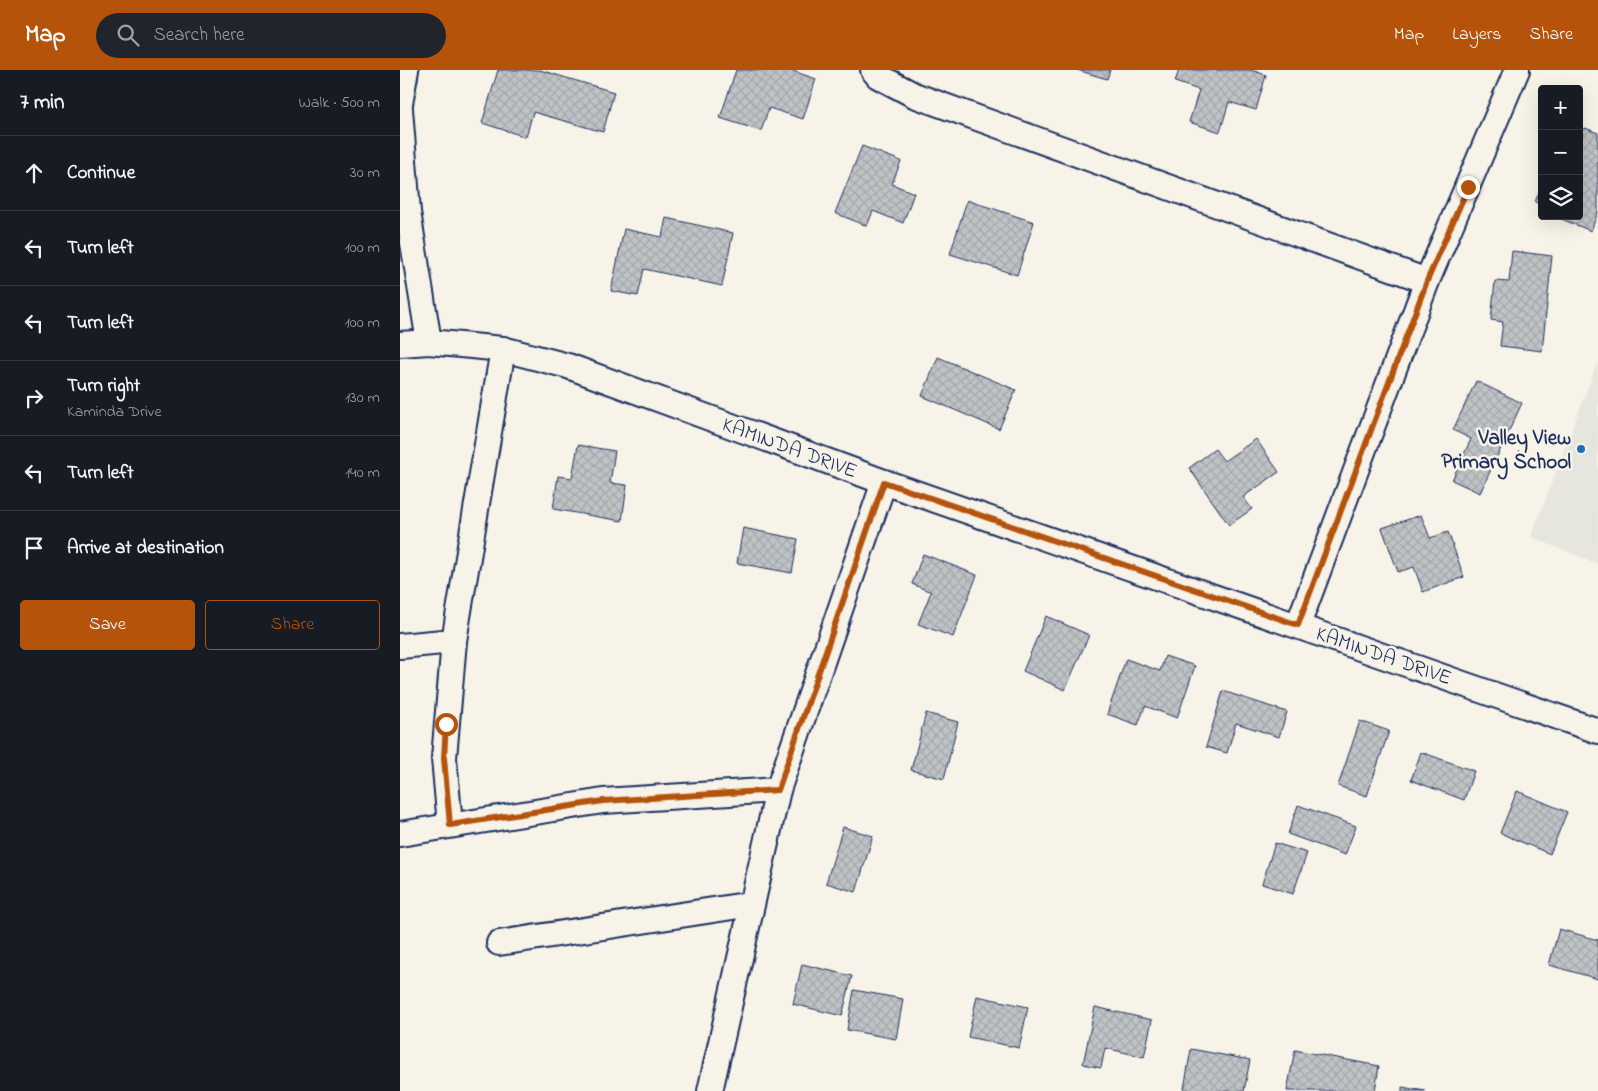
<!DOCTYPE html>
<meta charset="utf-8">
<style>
:root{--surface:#171b24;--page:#20242c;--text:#f1f3f6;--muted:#9ea1a6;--line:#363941;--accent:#b45309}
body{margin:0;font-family:"Indie Flower",sans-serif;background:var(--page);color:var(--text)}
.controls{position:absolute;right:15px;top:15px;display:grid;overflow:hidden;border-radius:5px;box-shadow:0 5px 20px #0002}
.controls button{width:45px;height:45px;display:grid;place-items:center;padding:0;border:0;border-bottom:1px solid var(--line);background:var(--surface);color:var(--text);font:25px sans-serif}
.stop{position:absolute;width:15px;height:15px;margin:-11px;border:4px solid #b45309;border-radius:50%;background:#fff}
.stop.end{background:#b45309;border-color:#fff;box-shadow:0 1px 5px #0008}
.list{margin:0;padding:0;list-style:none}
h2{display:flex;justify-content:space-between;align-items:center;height:65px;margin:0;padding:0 20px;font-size:21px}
h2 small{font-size:16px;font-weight:400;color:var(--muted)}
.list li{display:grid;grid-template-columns:32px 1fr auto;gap:15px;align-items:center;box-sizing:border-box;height:75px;padding:0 20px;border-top:1px solid var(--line)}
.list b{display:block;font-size:19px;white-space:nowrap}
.list p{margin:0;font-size:16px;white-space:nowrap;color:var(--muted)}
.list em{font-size:16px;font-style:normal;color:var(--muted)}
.actions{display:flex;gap:10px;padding:15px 20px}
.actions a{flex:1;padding:11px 0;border:1px solid var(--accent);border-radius:5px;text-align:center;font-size:18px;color:var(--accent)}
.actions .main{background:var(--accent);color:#fff}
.icon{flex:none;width:28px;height:28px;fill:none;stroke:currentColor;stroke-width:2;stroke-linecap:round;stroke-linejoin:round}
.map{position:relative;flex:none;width:1198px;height:1021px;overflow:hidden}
header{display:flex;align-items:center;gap:30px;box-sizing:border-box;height:70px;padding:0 25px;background:var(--accent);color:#fff}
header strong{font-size:24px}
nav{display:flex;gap:28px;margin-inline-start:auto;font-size:18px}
.search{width:350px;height:45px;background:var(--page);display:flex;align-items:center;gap:12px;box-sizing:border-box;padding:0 18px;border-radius:28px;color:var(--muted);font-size:19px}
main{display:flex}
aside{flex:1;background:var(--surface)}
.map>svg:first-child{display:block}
.built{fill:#e6e5de}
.building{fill:url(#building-cross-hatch);stroke:#1b2f5e}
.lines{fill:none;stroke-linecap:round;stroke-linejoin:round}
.minor-casing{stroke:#1b2f5e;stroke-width:28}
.minor{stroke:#f7f3e8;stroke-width:24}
.route{stroke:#b45309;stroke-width:6}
.poi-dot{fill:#1f6fb2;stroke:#f7f3e8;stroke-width:2}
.labels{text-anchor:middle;stroke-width:5;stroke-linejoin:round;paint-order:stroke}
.poi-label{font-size:21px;font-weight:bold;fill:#1b2f5e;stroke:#f7f3e8;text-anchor:end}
.street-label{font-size:21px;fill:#1b2f5e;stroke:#f7f3e8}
</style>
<header>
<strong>Map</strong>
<div class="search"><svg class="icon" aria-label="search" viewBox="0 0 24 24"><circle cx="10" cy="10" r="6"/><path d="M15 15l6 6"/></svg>Search here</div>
<nav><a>Map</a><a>Layers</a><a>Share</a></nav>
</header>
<main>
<aside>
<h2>7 min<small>Walk · 500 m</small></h2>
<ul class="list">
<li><svg class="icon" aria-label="ahead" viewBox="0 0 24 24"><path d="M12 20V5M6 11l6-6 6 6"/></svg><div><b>Continue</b></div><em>30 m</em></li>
<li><svg class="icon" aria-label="left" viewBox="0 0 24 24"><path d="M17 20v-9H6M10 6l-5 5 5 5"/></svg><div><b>Turn left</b></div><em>100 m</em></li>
<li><svg class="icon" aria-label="left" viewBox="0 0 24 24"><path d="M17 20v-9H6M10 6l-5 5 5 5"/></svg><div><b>Turn left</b></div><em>100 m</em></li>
<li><svg class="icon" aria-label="right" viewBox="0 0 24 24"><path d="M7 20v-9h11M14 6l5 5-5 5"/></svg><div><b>Turn right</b><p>Kaminda Drive</p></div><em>130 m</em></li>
<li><svg class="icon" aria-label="left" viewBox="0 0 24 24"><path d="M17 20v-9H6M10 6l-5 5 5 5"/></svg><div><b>Turn left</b></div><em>140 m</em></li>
<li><svg class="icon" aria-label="arrive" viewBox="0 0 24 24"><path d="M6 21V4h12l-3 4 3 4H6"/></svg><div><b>Arrive at destination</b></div></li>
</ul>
<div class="actions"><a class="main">Save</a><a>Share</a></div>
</aside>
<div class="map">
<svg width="1198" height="1021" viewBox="0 0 1198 1021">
<defs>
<pattern id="building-cross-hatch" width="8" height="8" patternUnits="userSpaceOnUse" patternTransform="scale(1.25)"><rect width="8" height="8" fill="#c0c3c5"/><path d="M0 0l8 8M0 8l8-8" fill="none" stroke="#a4a8ac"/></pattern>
</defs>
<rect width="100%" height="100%" fill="#f7f3e8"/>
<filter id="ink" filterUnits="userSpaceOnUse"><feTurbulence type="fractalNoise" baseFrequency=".02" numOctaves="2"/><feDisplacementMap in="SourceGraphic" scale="10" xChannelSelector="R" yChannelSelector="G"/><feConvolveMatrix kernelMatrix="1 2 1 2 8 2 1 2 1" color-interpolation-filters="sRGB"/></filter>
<g filter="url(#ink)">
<path class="built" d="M 1198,291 L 1198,494 L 1131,467 Z"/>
<g class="building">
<path d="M 98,0 L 140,0 L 214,22 L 203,62 L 133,42 L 126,67 L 82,53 Z"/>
<path d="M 336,0 L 390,0 L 416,9 L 403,49 L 369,38 L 361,61 L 320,48 Z"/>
<path d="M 677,0 L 710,0 L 707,9 Z"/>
<path d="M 779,0 L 851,0 L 866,5 L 856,40 L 829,32 L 820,62 L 789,52 L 799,20 L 775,12 Z"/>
<path d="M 1185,58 L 1198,63 L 1198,142 L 1191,161 L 1154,146 L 1179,146 L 1179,72 Z"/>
<path d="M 462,76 L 501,91 L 492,114 L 514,123 L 503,153 L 473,141 L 467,156 L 435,143 Z"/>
<path d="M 1142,115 L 1142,135 L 1135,132 Z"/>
<path d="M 567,130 L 634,152 L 617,205 L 550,184 Z"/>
<path d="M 266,148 L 333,163 L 322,216 L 244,199 L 238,226 L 211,221 L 224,159 L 262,167 Z"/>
<path d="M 1112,181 L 1152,186 L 1142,281 L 1100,276 L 1103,252 L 1091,250 L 1095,211 L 1109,212 Z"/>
<path d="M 538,287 L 616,320 L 599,359 L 522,326 Z"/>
<path d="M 1076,311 L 1122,333 L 1080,423 L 1052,410 L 1071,369 L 1053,360 Z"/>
<path d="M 856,369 L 879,402 L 843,427 L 852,439 L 829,455 L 789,398 L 815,379 L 824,391 Z"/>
<path d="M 178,375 L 215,381 L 210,413 L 227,415 L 222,451 L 153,439 L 158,406 L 172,408 Z"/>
<path d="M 1021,445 L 1030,468 L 1048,462 L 1064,507 L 1023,522 L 1014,497 L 998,502 L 982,458 Z"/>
<path d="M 343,458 L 398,469 L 392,503 L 337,493 Z"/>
<path d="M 523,484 L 577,505 L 553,567 L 518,554 L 531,522 L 512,514 Z"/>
<path d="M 646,546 L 689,565 L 665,620 L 623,601 Z"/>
<path d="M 765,586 L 795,596 L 777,648 L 745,636 L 738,655 L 707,644 L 726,589 L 760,601 Z"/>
<path d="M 823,621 L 887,642 L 879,667 L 836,653 L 827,683 L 806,677 Z"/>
<path d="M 526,643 L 558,652 L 544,709 L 511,700 Z"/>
<path d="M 960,651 L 989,661 L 967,726 L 938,716 Z"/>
<path d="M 1021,682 L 1074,701 L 1064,730 L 1011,710 Z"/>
<path d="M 1117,721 L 1167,742 L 1150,784 L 1100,763 Z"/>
<path d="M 898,735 L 956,756 L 945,785 L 888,764 Z"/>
<path d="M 443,757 L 473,766 L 456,822 L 426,813 Z"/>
<path d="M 875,773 L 907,783 L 893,824 L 862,814 Z"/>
<path d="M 1159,859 L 1198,870 L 1198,909 L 1149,895 Z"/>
<path d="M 402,894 L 452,906 L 442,946 L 393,934 Z"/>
<path d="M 454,920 L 503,929 L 496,969 L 447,960 Z"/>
<path d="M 577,926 L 628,937 L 619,978 L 568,967 Z"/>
<path d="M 695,937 L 752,950 L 744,987 L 705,978 L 701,998 L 683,994 Z"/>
<path d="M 791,979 L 850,990 L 844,1021 L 794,1021 L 784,1019 Z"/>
<path d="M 895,980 L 979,996 L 975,1021 L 887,1021 Z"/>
<path d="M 1002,1017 L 1025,1021 L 1002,1021 Z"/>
</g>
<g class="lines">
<g class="minor-casing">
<g id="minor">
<path d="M 473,0 L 478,6 L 514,25 L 1027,211"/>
<path d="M 0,34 L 6,0"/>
<path d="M 0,39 L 8,142 L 29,272"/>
<path d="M 0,274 L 29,272 L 103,279 L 168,296 L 484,412 L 1198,661"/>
<path d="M 898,555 L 1027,211 L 1117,0"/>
<path d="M 0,576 L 54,571 L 103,279"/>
<path d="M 50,755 L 44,688 L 54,571"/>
<path d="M 0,764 L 203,731 L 378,720"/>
<path d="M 99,873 L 352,834"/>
<path d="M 310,1021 L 378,720 L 484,412"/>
</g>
</g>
<use href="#minor" class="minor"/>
</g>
</g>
<g class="lines" filter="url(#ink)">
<path class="route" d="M 46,654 L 44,688 L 50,755 L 203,731 L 378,720 L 484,412 L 898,555 L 1027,211 L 1068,117"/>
</g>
<circle class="poi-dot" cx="1181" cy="379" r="5"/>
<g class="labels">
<g class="poi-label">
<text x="1171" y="374">Valley View<tspan x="1171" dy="24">Primary School</tspan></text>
</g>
<g class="street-label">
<text transform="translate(390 377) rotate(20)" y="7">KAMINDA DRIVE</text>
<text transform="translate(984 585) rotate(19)" y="7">KAMINDA DRIVE</text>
</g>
</g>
</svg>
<div class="controls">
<button>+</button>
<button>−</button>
<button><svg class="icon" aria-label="layers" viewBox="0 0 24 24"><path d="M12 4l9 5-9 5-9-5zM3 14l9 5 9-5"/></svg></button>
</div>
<div class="stop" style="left:46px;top:654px"></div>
<div class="stop end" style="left:1068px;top:117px"></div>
</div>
</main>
